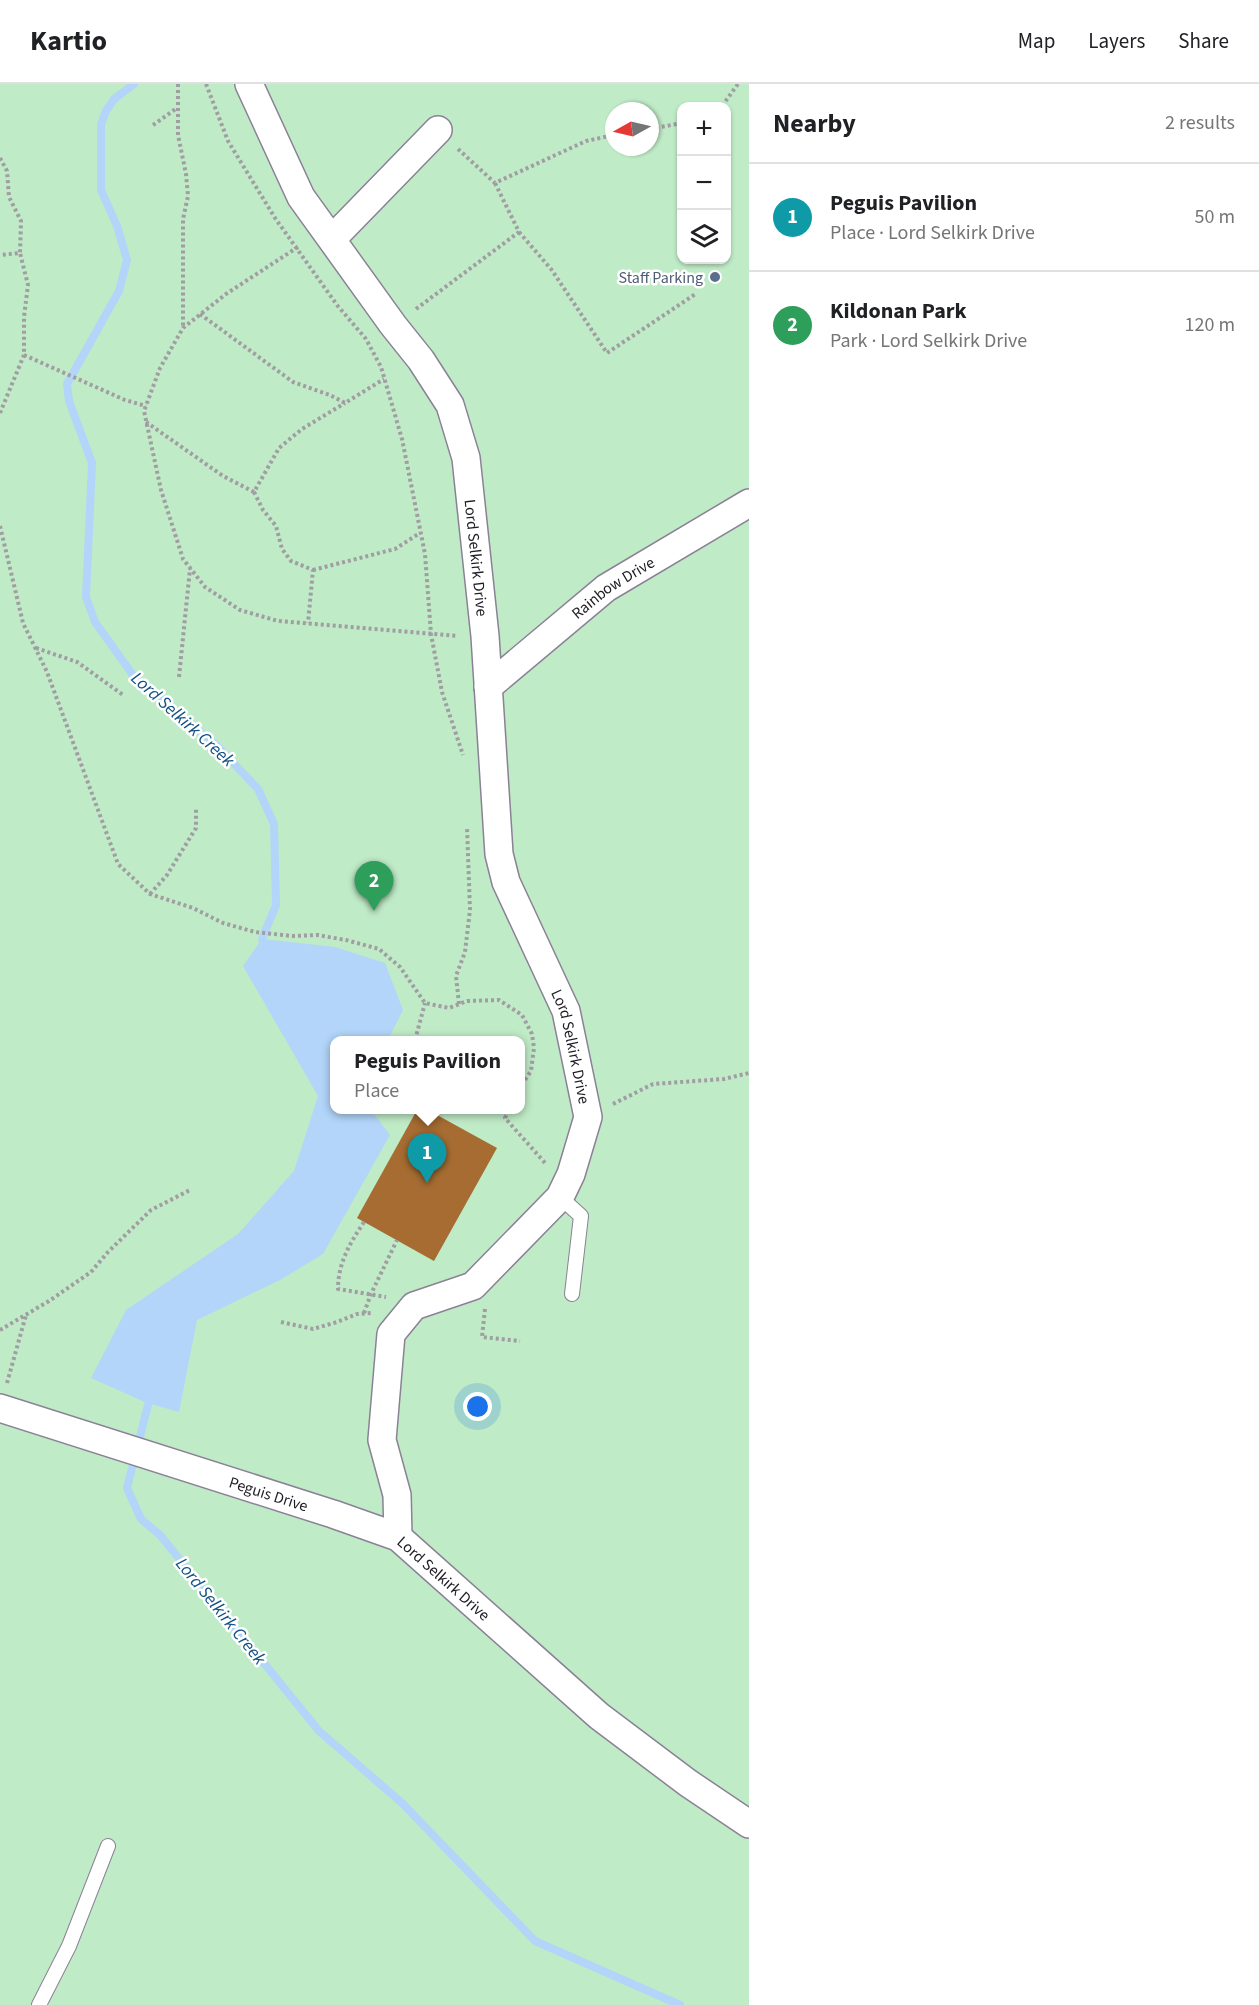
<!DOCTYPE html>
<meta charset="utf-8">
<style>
:root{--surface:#fff;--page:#f6f6f6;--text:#202124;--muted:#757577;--line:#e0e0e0;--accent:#a60c38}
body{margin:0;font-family:"Source Sans 3",sans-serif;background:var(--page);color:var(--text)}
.controls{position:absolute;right:18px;top:18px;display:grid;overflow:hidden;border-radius:12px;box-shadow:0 2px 4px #0004}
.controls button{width:54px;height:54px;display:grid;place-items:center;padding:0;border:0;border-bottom:2px solid var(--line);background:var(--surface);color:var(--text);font:30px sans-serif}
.compass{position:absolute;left:605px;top:18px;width:54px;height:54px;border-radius:50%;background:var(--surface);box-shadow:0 2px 4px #0004;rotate:262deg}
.you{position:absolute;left:478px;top:1323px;width:21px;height:21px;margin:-15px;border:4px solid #fff;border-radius:50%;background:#1a73e8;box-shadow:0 0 0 9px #1a73e833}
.badge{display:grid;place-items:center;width:39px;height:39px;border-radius:50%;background:var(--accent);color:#fff;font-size:20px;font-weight:700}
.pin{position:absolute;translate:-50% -50px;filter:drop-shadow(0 2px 3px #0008)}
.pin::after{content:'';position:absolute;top:32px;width:21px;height:18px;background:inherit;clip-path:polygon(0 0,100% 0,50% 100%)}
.popup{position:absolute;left:330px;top:952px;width:195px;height:78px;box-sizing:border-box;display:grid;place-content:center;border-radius:12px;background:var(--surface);filter:drop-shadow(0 2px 4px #0005);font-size:20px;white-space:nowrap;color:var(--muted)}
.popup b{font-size:22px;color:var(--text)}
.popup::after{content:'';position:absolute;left:50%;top:100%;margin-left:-12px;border:12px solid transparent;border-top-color:var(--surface)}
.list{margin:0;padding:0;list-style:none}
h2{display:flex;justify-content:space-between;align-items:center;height:78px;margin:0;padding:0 24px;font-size:26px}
h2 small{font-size:20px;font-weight:400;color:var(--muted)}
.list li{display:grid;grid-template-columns:39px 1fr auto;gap:18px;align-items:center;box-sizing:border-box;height:108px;padding:0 24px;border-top:2px solid var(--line)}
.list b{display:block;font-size:22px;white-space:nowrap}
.list p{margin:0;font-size:20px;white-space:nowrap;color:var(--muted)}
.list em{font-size:20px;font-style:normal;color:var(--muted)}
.icon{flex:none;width:33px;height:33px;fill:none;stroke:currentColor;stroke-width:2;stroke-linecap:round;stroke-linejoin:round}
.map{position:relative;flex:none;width:749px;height:1921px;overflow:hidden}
header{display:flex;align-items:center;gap:36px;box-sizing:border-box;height:84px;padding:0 30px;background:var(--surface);border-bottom:2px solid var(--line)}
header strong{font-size:28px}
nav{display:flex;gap:33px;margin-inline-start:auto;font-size:21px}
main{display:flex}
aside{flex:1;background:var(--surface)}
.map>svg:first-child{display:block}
.green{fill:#c0ebc7;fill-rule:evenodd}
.water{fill:#b2d5f9}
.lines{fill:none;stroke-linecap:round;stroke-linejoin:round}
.stream{stroke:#b2d5f9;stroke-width:8}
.building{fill:#a66c32}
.lane-casing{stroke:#8b8197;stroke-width:16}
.street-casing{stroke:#8b8197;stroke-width:30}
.path{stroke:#a09da3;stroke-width:4;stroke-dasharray:3 3;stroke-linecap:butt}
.lane{stroke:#fff;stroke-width:14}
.street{stroke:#fff;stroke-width:27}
.service-dot{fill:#5c6f8a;stroke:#fff;stroke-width:2}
.labels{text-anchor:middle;stroke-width:5;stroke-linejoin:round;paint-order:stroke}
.service-label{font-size:16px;fill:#4e5e75;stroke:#fff;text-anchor:end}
.street-label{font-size:16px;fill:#201c24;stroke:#fff}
.water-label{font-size:18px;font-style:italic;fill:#125085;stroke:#fff}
</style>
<header>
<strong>Kartio</strong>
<nav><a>Map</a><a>Layers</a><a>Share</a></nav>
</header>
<main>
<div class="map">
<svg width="749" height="1921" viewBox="0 0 749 1921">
<rect width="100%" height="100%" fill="#fbf9fe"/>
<path class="green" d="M 0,0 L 749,0 L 749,1921 L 0,1921 ZM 682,22 L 726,22 L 726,176 L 682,176 ZM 614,27 L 650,27 L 650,63 L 614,63 ZM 334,956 L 520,956 L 520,1026 L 334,1026 Z"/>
<path class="water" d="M 262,855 L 335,863 L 385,879 L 403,926 L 388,956 L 334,956 L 334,1026 L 371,1026 L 390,1051 L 323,1170 L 280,1196 L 197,1236 L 179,1328 L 147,1319 L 91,1294 L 126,1226 L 238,1150 L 294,1087 L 318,1012 L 243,882 Z"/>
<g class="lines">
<g class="stream">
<path d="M 134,0 L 114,15 L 106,27 L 101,40 L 101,106 L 117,142 L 127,176 L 119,207 L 67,300 L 69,317 L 92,379 L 86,513 L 95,538 L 135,594 L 216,661 L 258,705 L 274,740 L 276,821 L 262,855 L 265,864"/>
<path d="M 151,1309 L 127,1404 L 141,1435 L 160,1451 L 319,1647 L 402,1719 L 535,1857 L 680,1921"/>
</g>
</g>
<path class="building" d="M 417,1026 L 428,1026 L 497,1064 L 434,1177 L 357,1134 Z"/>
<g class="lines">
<g class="lane-casing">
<g id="lane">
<path d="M 560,1113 L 581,1132 L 572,1210"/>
<path d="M 39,1921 L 69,1862 L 108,1762"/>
</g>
</g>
<g class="street-casing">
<g id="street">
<path id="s1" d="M 249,0 L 301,113 L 393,241 L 421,276 L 450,321 L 466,374 L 485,552 L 499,770 L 506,798 L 566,927 L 588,1033 L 571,1090 L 560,1113 L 473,1202 L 414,1222 L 391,1250 L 382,1356 L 397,1411 L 398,1453"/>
<path d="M 332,155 L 438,46"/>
<path id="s2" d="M 488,603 L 606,504 L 749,419"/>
<path id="s3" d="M 0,1324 L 333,1430 L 398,1453 L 599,1632 L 688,1699 L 749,1740"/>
</g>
</g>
<g class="path">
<path d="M 178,0 L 178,51 L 186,90 L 188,112 L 183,135 L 183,244"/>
<path d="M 206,0 L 228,57 L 275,134 L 337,221 L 366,255 L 381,283 L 402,355 L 425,470 L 431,550 L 442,608 L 463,671"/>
<path d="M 722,22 L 738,0"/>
<path d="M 153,41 L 177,24"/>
<path d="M 650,45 L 682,39"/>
<path d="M 458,65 L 495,99 L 586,57 L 614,51"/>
<path d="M 0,74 L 7,87 L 9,113 L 21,137 L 20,169 L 0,171"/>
<path d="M 519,148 L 551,185 L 607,269 L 697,209"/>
<path d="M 298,163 L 226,210 L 183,244 L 160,284 L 144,327 L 161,406 L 183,475 L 205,503 L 240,526 L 278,537 L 457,552"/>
<path d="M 416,225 L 519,148 L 495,99"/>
<path d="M 200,230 L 293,298 L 330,311 L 345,319 L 384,295"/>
<path d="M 24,271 L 125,316 L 146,322"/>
<path d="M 0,329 L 24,271 L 24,233 L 28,201 L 20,169"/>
<path d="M 146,338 L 223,392 L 254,408 L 279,364 L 302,345 L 345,319"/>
<path d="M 254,408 L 263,426 L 276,442 L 282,465 L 291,477 L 313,486 L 308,539"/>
<path d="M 0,442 L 23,539 L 47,588 L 118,780 L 150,810 L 193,824 L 223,839 L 255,848 L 292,852 L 317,851 L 346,856 L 379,865 L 400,883 L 425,919 L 449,924 L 467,917 L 499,916 L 522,931 L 532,950 L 534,964 L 531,987 L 520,1003"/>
<path d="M 313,486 L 395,465 L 420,449"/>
<path d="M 36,564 L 77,578 L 123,611"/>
<path d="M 179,593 L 190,485"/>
<path d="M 150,810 L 167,791 L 196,744 L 196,725"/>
<path d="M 459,920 L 456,892 L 465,868 L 470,826 L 467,743"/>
<path d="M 415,956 L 425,919"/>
<path d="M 613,1020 L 653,1000 L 724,995 L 749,989"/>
<path d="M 509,1026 L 505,1034 L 546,1080"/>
<path d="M 364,1138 C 350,1159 338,1179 338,1205 L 386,1213"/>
<path d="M 485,1225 L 482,1253 L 520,1257"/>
<path d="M 364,1229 L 371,1210 L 397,1156"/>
<path d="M 281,1238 L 313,1245 L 337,1238 L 357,1230 L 372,1229"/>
<path d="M 0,1246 L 49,1217 L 91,1188 L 108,1168 L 151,1126 L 190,1106"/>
<path d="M 7,1299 L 26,1231"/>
</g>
<use href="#lane" class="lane"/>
<use href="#street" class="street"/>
</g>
<circle class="service-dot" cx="715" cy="193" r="6"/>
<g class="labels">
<g class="service-label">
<text x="703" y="199">Staff Parking</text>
</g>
<g class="street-label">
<text dy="6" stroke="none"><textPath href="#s1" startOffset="536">Lord Selkirk Drive</textPath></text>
<text dy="6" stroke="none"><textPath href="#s2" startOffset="160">Rainbow Drive</textPath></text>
<text dy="6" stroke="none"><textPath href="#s1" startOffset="1040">Lord Selkirk Drive</textPath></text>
<text dy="6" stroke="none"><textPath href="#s3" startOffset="282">Peguis Drive</textPath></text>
<text dy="6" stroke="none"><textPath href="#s3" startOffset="480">Lord Selkirk Drive</textPath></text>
</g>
<g class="water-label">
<text transform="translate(183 635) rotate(42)" y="6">Lord Selkirk Creek</text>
<text transform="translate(221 1527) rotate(51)" y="6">Lord Selkirk Creek</text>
</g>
</g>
</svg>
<div class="controls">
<button>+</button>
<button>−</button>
<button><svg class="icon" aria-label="layers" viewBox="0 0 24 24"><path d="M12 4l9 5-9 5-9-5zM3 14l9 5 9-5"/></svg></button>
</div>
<svg class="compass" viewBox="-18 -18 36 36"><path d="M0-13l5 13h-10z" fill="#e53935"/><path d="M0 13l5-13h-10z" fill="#757577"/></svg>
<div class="you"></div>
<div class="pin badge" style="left:427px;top:1099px;background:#0f9aa8">1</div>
<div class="popup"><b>Peguis Pavilion</b>Place</div>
<div class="pin badge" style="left:374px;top:827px;background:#2e9e5b">2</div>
</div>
<aside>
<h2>Nearby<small>2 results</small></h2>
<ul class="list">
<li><span class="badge" style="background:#0f9aa8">1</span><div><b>Peguis Pavilion</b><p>Place · Lord Selkirk Drive</p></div><em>50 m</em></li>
<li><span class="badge" style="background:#2e9e5b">2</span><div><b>Kildonan Park</b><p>Park · Lord Selkirk Drive</p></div><em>120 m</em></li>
</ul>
</aside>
</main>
